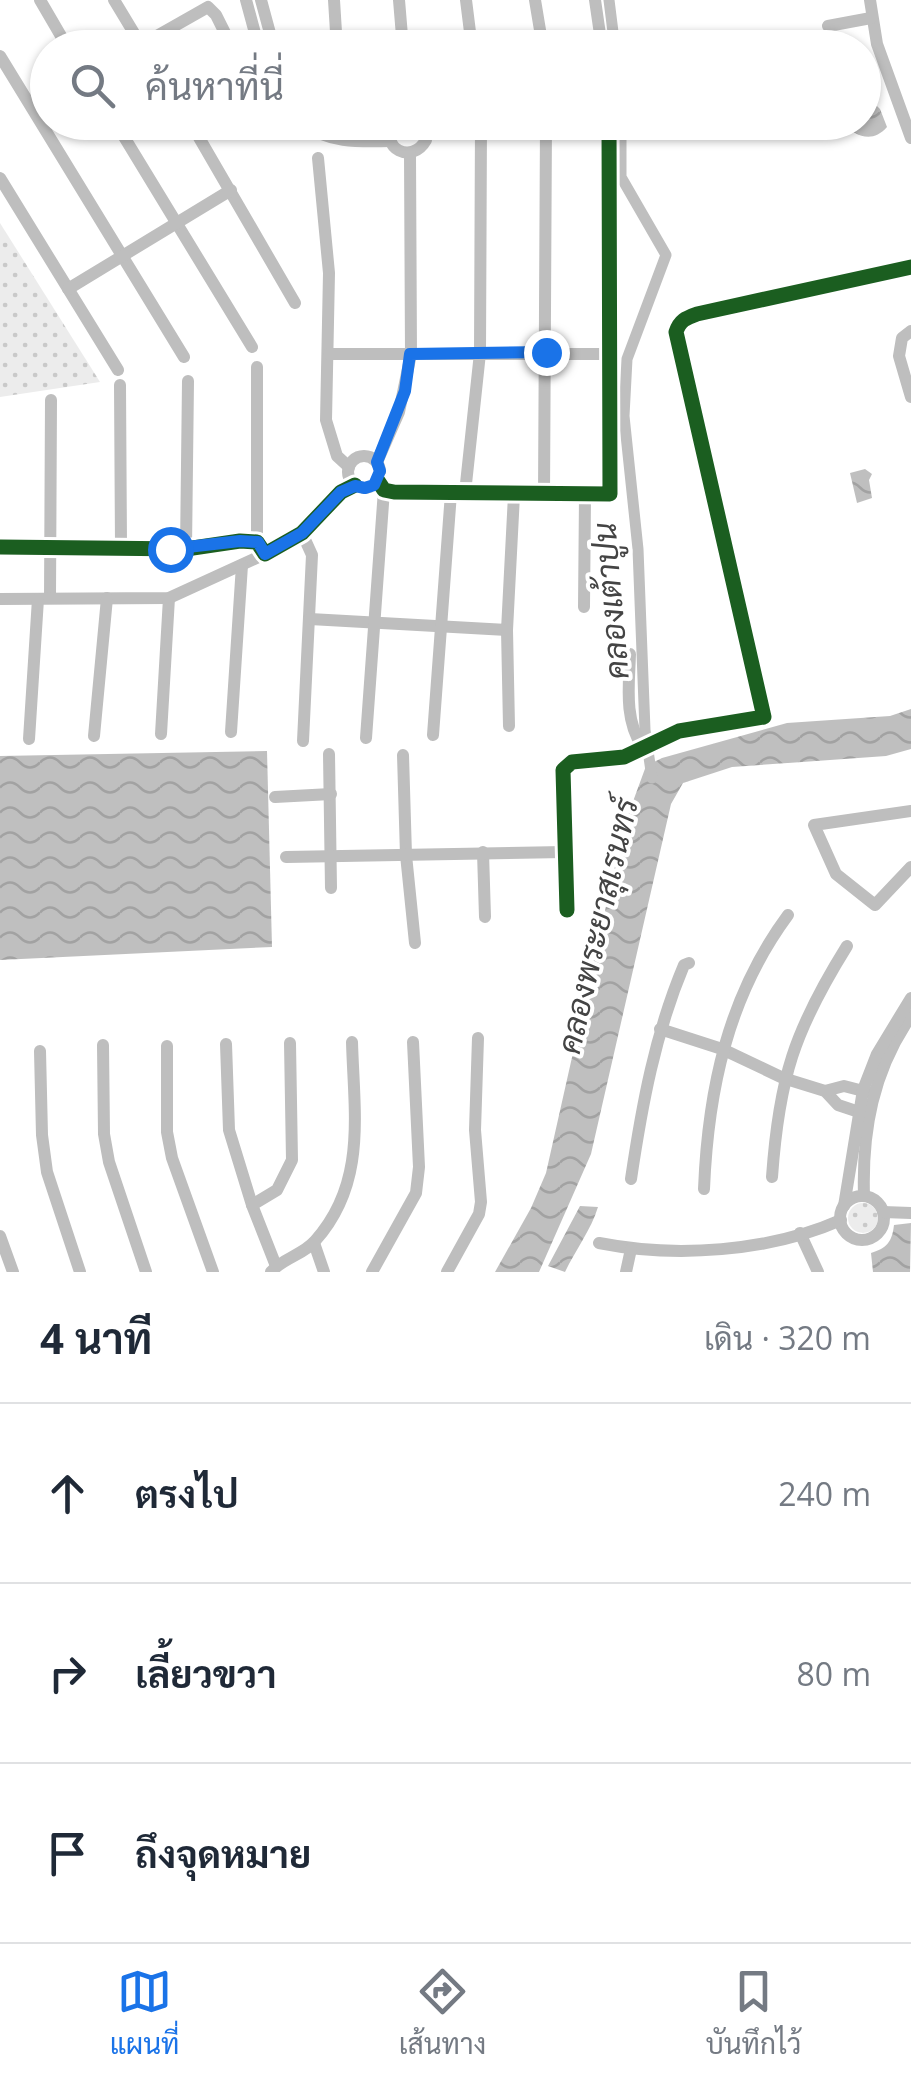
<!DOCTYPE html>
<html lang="th">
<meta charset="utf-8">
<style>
:root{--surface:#fff;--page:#f6f6f7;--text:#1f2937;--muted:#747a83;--line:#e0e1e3;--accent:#1a73e8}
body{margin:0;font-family:"Open Sans",Sarabun,sans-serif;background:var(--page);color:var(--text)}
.stop{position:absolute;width:30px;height:30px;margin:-22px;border:8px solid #1a73e8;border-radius:50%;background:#fff}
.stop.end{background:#1a73e8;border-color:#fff;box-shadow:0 2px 10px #0008}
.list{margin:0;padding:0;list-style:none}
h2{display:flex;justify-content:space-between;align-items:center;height:130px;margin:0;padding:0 40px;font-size:42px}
h2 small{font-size:32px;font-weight:400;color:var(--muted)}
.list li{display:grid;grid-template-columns:65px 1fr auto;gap:30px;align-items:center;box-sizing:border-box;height:180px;padding:0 40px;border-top:2px solid var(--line)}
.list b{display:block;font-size:38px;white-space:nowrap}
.list em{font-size:32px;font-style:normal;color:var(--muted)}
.icon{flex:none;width:55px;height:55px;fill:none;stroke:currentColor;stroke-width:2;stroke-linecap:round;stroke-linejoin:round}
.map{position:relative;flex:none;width:911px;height:1272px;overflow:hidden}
.search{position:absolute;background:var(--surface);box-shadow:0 2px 8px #0004;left:30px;right:30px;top:30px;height:110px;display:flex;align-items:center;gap:25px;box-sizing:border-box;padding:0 35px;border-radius:55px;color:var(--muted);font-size:38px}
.sheet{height:670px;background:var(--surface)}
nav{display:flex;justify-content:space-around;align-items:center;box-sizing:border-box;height:140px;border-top:2px solid var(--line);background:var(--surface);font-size:28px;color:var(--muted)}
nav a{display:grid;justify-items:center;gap:5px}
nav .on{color:var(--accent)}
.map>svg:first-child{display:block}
.grass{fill:url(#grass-dots)}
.water{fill:url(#water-waves)}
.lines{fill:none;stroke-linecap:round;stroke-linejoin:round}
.canal{stroke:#bfbfbf;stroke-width:11}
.minor{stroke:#bebebe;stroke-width:12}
.cycleway-casing{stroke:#fff;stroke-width:21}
.cycleway{stroke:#1b5e20;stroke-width:15}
.route{stroke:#1a73e8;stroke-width:12}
.labels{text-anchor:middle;stroke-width:8;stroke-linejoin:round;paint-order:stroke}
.water-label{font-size:32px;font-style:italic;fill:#444;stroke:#fff}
</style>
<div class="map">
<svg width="911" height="1272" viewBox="0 0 911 1272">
<defs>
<pattern id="grass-dots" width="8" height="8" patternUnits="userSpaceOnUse" patternTransform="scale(2.5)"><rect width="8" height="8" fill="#ececec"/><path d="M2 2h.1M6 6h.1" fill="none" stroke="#c9c9c9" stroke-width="1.8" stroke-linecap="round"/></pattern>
<pattern id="water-waves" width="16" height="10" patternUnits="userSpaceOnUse" patternTransform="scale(2.5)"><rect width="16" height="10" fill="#bfbfbf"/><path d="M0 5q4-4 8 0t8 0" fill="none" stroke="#a2a2a2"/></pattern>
</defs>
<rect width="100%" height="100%" fill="#fff"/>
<g class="grass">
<path d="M 0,223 L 100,382 L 0,397 Z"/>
<circle cx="863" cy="1218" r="15"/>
</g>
<g class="water">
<path d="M 864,57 L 866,95 L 880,109 L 887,127 C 872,144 856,136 841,123 L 864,122 Z"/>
<path d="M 865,469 L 872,474 L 869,480 L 872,498 L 857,503 L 850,473 Z"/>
<path d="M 911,709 L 911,749 L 886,756 L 732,767 L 683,783 L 671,804 L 591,1154 L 539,1272 L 495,1272 L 531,1208 L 546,1173 L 624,826 L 646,766 L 662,758 L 787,723 L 890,716 Z"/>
<path d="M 267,751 L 272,947 L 0,960 L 0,756 Z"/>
<path d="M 580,1206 L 598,1207 C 591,1230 576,1249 565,1272 L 548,1266 Z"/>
<path d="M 911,1223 L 910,1272 L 873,1272 L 871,1253 C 887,1248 892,1242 894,1225 Z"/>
</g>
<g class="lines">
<g class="canal">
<path d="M 609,0 L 615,48"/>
<path d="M 621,122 L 621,177 L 666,255 L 627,359 L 624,416 L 638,549 L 645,730 L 652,778"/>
</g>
<g class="minor">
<path d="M 40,0 L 68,48"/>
<path d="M 114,0 L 143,48"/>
<path d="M 246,0 L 259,48"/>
<path d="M 261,0 L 274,48"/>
<path d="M 334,0 L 337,48"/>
<path d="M 399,0 L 403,48"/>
<path d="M 466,0 L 472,48"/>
<path d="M 535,0 L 543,48"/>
<path d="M 595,0 L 602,48"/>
<path d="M 870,0 L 877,44 L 911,138"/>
<path d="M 828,26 L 871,18"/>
<path d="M 141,45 L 208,7 L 216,15 L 232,47"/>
<path d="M 0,56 L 184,357"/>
<path d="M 115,122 L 252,347"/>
<path d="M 190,122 L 295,303"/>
<path d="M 300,122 C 327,143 358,142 390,141"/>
<path d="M 324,122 L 343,128 L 390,127"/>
<path d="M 393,122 C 379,149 412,165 426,140 L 423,122"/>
<path d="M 427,134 L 609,133"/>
<path d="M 318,158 L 329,273 L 326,420 L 337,456 L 349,467"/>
<path d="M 0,178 L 118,370"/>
<path d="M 68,289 L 231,190"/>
<path d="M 911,331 L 902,338 L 899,356 L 911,397"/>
<path d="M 329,354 L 608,354"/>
<path d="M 257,367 L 257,542"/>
<path d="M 120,385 L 121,546"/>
<circle cx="364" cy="472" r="16"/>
<path d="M 377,462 L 399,412 L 411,354 L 410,154"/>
<path d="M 378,481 L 384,490 L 394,492 L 610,494 L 609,122"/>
<path d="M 465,493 L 480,353 L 481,122"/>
<path d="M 544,496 L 546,122"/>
<path d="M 302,533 L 312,555 L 303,741"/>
<path d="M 0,547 L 186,549 L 240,541 L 257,542 L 265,554 L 302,533 L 341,492 L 355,485"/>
<path d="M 186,549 L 188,381"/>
<path d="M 50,598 L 51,400"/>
<path d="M 0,599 L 169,598 L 265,554"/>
<path d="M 584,607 L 585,496"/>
<path d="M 310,619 L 507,630 L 514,495"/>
<path d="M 507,630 L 509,726"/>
<path d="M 630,654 C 629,685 624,719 642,746"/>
<path d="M 231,732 L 242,565"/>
<path d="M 161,734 L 169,598"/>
<path d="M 433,735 L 451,493"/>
<path d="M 94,736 L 107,598"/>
<path d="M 366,738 L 384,490"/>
<path d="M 29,739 L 38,599"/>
<path d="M 329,754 L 331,888"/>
<path d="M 403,755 L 406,855 L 415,943"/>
<path d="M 275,797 L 331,794"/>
<path d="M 911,811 L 814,825 L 836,874 L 875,905 L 911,867"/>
<path d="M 483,852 L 485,917"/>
<path d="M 286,857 L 564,852"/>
<path d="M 567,910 L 563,770 L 572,762 L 624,757 L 679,731 L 764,717 L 676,332 C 680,320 686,318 697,314 L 911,267"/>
<path d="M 660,1029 L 722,1049 L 783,1078 L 825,1091 L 838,1105 L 868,1115"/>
<path d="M 226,1044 L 229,1130 L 252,1205 L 276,1266"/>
<path d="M 103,1045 L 104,1134 L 109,1162 L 146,1272"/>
<path d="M 167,1046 L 167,1132 L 172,1158 L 213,1272"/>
<path d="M 40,1051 L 42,1135 L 47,1172 L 80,1272"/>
<path d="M 825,1091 L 844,1086 L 871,1093"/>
<path d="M 772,1177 C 779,1078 794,1031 847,946"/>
<path d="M 631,1179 C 642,1105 655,1034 684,965 L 689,963"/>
<path d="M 704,1189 C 708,1090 728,996 788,915"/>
<path d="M 864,1196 C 862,1130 873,1071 911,1016"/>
<circle cx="862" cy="1218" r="22"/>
<path d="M 252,1205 L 277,1190 L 292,1160 L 290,1043"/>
<path d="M 844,1206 L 863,1090 L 877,1054 L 911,998"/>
<path d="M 883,1212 L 911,1213"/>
<path d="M 800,1233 L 818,1272"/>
<path d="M 0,1236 L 13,1272"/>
<path d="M 314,1243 L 324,1272"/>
<path d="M 599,1243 C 675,1258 769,1252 841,1220"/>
<path d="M 271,1272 C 283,1258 303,1255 315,1241 C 367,1183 354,1114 352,1042"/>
<path d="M 372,1272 L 416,1193 L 419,1167 L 413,1042"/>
<path d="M 447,1272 L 479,1214 L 481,1202 L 475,1130 L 478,1038"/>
<path d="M 626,1272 L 631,1249"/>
</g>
<g class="cycleway-casing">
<g id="cycleway">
<path d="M 378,481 L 384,490 L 394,492 L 610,494 L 609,122"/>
<path d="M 0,547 L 186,549 L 240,541 L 257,542 L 265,554 L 302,533 L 341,492 L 355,485"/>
<path d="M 567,910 L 563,770 L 572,762 L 624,757 L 679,731 L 764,717 L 676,332 C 680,320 686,318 697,314 L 911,267"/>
</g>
</g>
<use href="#cycleway" class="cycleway"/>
</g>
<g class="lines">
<path class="route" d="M 170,549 L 240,541 L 258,542 L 265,554 L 302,533 L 341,492 L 355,486 L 365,488 L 374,485 L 380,471 L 377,462 L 405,391 L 410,354 L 546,352"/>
</g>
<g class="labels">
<g class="water-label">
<text transform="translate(611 601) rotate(-95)" y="11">คลองเต้าปูน</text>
<text transform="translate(598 926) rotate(-77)" y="11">คลองพระยาสุเรนทร์</text>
</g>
</g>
</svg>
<div class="stop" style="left:170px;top:549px"></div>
<div class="stop end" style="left:546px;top:352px"></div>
<div class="search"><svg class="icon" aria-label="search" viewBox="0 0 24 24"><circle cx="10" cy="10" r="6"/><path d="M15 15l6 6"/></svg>ค้นหาที่นี่</div>
</div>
<section class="sheet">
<h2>4 นาที<small>เดิน · 320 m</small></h2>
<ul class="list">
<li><svg class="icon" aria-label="ahead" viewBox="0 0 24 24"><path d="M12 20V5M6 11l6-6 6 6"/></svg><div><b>ตรงไป</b></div><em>240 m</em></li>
<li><svg class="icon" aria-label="right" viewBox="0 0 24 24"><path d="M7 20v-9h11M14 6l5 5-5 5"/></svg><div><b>เลี้ยวขวา</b></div><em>80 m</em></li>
<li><svg class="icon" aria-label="arrive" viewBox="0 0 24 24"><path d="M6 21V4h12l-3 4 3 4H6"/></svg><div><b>ถึงจุดหมาย</b></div></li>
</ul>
</section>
<nav>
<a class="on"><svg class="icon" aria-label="map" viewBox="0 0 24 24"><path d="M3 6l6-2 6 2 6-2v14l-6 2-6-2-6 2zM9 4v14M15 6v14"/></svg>แผนที่</a>
<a><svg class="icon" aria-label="directions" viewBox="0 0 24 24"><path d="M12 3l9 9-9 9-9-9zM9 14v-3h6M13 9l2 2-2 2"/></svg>เส้นทาง</a>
<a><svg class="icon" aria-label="saved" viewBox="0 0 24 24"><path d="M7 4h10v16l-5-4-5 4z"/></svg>บันทึกไว้</a>
</nav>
